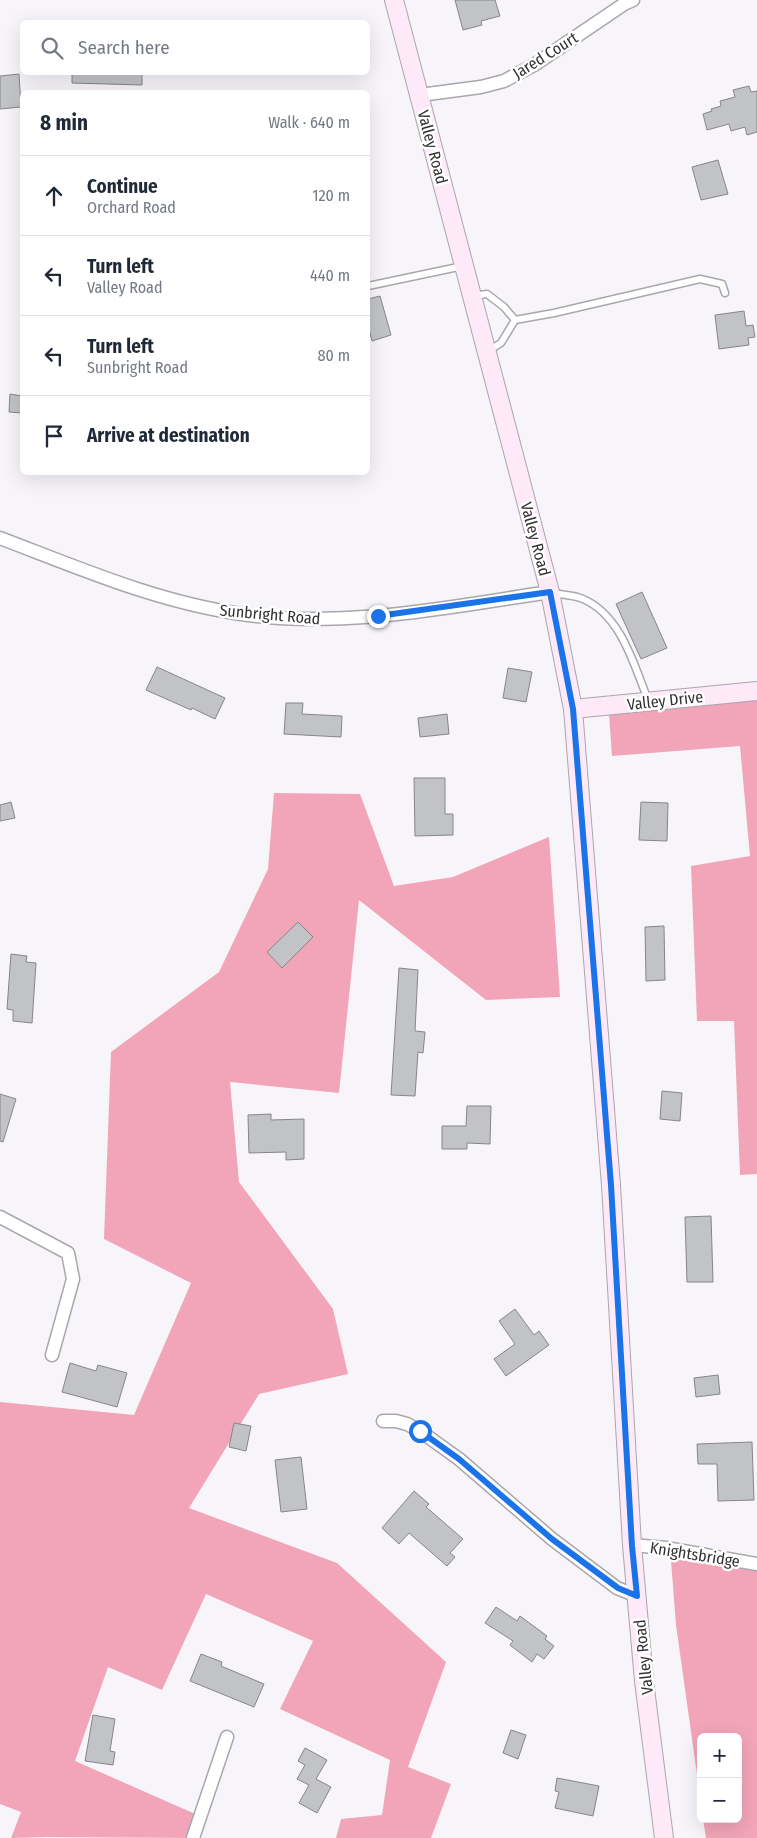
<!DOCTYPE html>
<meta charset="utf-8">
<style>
:root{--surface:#fff;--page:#f6f6f7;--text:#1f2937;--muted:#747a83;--line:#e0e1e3}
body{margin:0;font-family:"Fira Sans Condensed",sans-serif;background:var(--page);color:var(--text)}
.controls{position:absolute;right:15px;bottom:15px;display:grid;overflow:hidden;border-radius:8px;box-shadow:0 5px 20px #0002}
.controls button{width:45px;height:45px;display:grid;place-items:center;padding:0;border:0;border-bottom:1px solid var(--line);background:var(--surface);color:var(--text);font:25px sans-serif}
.stop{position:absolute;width:15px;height:15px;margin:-11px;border:4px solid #1a73e8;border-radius:50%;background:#fff}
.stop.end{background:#1a73e8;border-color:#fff;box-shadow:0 1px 5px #0008}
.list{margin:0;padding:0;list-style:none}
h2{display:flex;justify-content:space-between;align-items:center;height:65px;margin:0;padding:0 20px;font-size:21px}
h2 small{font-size:16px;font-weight:400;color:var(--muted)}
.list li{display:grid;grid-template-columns:32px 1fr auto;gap:15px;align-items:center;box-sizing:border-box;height:80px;padding:0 20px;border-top:1px solid var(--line)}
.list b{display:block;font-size:19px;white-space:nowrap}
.list p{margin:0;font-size:16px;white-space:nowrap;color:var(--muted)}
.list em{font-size:16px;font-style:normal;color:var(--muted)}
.icon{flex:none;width:28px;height:28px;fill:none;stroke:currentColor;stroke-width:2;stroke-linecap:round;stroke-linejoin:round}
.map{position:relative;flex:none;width:757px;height:1838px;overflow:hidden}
.search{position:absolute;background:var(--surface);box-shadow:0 5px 20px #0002;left:20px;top:20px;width:350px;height:55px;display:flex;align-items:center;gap:12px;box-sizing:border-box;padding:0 18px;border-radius:8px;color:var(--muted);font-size:19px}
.panel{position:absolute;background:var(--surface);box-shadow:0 5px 20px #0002;left:20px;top:90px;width:350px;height:385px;border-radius:8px}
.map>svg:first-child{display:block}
.forest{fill:#f2a5b8}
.building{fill:#c2c3c6;stroke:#86868a}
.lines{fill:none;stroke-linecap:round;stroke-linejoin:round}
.lane-casing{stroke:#a9a7aa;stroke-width:9}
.street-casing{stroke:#a9a7aa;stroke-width:15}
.secondary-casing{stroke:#a9a7aa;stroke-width:20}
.lane{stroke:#fff;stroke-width:6}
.street{stroke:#fff;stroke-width:12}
.secondary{stroke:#fee9f8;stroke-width:18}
.route{stroke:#1a73e8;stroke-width:6}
.labels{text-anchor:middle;stroke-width:5;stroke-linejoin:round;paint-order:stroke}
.street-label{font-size:16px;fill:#323132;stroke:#fff}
</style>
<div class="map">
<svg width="757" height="1838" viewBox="0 0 757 1838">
<rect width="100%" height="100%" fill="#f7f5f9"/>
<g class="forest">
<path d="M 757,689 L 757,1174 L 740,1175 L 734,1021 L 697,1021 L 691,866 L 750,856 L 740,746 L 612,756 L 608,700 Z"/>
<path d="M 274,793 L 360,794 L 394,886 L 453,877 L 549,837 L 560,997 L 486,1000 L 359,900 L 339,1093 L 230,1082 L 239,1182 L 333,1309 L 348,1374 L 259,1394 L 189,1508 L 337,1563 L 446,1662 L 408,1767 L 451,1784 L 431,1838 L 336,1838 L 341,1819 L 382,1815 L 390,1760 L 280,1709 L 313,1641 L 206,1594 L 162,1690 L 108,1667 L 75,1761 L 202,1817 L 195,1838 L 45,1837 L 11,1838 L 21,1812 L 0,1804 L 0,1402 L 134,1415 L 191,1283 L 104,1239 L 111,1052 L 219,972 L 268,869 Z"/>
<path d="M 670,1548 L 757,1566 L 757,1838 L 706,1838 L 703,1819 L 738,1819 L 738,1737 L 701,1737 L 701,1803 L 676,1625 Z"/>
</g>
<g class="building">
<path d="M 455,0 L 495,0 L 500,16 L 481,21 L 482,25 L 463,30 Z"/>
<path d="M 72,72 L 142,72 L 142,85 L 72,83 Z"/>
<path d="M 19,74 L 21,107 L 0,109 L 0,76 Z"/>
<path d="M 749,86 L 751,92 L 757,91 L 757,132 L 747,135 L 745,127 L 731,131 L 729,124 L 707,130 L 703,114 L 712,111 L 711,109 L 721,106 L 720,101 L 735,97 L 733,90 Z"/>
<path d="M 718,160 L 728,194 L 701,200 L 692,167 Z"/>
<path d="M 380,296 L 391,335 L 372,341 L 368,325 L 368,299 Z"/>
<path d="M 744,311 L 746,326 L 753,325 L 755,337 L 748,338 L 749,345 L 719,349 L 715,315 Z"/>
<path d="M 10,394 L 22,396 L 22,413 L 9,412 Z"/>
<path d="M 642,592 L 667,648 L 641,659 L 616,604 Z"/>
<path d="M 157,667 L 225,698 L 215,719 L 192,708 L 191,710 L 146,690 Z"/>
<path d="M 508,668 L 532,672 L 526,702 L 503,698 Z"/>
<path d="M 286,703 L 303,703 L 302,714 L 342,716 L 341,737 L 284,734 Z"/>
<path d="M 447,714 L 449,734 L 420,737 L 418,718 Z"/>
<path d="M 414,778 L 445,778 L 445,814 L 453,814 L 453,835 L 415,836 Z"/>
<path d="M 11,802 L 15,818 L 0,821 L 0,805 Z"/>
<path d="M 641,802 L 668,803 L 667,841 L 639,840 Z"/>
<path d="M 298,922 L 313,937 L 282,968 L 267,952 Z"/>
<path d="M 664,926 L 665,980 L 646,981 L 645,927 Z"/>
<path d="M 11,954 L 27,956 L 26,962 L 36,963 L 32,1023 L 13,1021 L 13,1010 L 7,1009 Z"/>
<path d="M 399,968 L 418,970 L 415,1031 L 425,1032 L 423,1053 L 418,1052 L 415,1096 L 391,1095 Z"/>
<path d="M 662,1091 L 682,1093 L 680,1121 L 660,1119 Z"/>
<path d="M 0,1094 L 16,1099 L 3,1142 L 0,1141 Z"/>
<path d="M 467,1106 L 491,1106 L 490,1144 L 467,1143 L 467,1149 L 442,1149 L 442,1126 L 466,1126 Z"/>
<path d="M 271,1114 L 271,1120 L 304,1119 L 304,1159 L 286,1160 L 286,1152 L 249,1153 L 248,1115 Z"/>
<path d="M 711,1216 L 713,1282 L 687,1282 L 685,1217 Z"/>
<path d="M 515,1309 L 534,1335 L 539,1331 L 549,1345 L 506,1376 L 494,1359 L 515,1344 L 499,1321 Z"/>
<path d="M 70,1363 L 96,1371 L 98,1365 L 127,1373 L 117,1407 L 62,1392 Z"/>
<path d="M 718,1375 L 720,1394 L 696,1397 L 694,1378 Z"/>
<path d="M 234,1423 L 251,1426 L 246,1451 L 229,1447 Z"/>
<path d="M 752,1442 L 754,1500 L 718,1501 L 717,1464 L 698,1464 L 697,1444 Z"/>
<path d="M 301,1457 L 307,1509 L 281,1512 L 275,1460 Z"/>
<path d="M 414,1491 L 429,1504 L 426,1507 L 463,1539 L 450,1553 L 455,1557 L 447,1566 L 409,1533 L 399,1544 L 382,1528 Z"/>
<path d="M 496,1607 L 517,1621 L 520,1616 L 547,1636 L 545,1639 L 554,1646 L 544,1659 L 537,1654 L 532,1662 L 510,1645 L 513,1641 L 485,1623 Z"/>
<path d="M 201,1654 L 222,1662 L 221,1666 L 264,1684 L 254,1707 L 190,1681 Z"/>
<path d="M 93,1715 L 115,1719 L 110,1751 L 115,1752 L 113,1765 L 85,1761 Z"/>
<path d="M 511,1730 L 526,1735 L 518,1759 L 503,1753 Z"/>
<path d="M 305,1748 L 327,1760 L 316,1779 L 331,1787 L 317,1813 L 299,1803 L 309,1785 L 297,1779 L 305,1765 L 298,1761 Z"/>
<path d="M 557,1778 L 599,1786 L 593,1816 L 555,1808 L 559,1792 L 555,1791 Z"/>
</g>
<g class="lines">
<g class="lane-casing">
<g id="lane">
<path d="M 368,286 L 463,266"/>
<path d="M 473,296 L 487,294 L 504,307 L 515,320 L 501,343 L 488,351"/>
<path d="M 515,320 L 554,313 L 700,279 L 722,284 L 725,293"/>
<path d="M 552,593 C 562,595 574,595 583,599 C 621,615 634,665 648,700"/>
</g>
</g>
<g class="street-casing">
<g id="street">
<path d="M 420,95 L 481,87 L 504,81 L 534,65 L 624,4 L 633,0"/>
<path d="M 0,538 C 79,568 157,602 241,614 C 345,629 448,607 550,592"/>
<path d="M 0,1217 L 68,1253 L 73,1279 L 52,1355"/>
<path d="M 383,1421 L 396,1421 L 407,1424 L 420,1431 L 459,1459 L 552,1539 L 617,1588 L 637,1596"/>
<path d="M 632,1545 L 666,1548 L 757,1564"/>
<path d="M 193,1838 L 227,1737"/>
</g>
</g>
<g class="secondary-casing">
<g id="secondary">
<path d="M 394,0 L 550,592 L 573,709 L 611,1185 L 632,1545 L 644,1681 L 664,1838"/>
<path d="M 573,709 L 757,691"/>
</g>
</g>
<use href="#lane" class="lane"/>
<use href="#street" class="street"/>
<use href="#secondary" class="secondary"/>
</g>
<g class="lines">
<path class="route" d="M 378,616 L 550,592 L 573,709 L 611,1185 L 632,1546 L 637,1596 L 618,1588 L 552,1539 L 459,1459 L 420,1431"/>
</g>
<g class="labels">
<g class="street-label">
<text transform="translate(545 55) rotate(-32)" y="6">Jared Court</text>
<text transform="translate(433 147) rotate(75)" y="6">Valley Road</text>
<text transform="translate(536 539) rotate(75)" y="6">Valley Road</text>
<text transform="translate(270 614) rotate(5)" y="6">Sunbright Road</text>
<text transform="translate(665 700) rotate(-6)" y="6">Valley Drive</text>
<text transform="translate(695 1554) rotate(9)" y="6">Knightsbridge</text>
<text transform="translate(643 1657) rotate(-96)" y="6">Valley Road</text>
</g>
</g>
</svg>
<div class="controls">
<button>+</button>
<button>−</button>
</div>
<div class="stop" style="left:420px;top:1431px"></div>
<div class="stop end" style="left:378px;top:616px"></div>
<div class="search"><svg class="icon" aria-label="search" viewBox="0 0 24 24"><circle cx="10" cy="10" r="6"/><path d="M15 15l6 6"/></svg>Search here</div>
<section class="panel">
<h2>8 min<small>Walk · 640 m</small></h2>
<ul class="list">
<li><svg class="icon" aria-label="ahead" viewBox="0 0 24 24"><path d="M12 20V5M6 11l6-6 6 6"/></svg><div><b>Continue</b><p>Orchard Road</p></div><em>120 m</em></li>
<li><svg class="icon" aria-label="left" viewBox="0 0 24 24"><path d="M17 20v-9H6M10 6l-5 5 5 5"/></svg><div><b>Turn left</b><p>Valley Road</p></div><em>440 m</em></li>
<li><svg class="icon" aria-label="left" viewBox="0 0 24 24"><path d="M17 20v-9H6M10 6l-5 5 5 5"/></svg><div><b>Turn left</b><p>Sunbright Road</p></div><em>80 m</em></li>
<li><svg class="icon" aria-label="arrive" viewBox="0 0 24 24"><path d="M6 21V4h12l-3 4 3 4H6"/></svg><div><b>Arrive at destination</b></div></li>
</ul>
</section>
</div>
